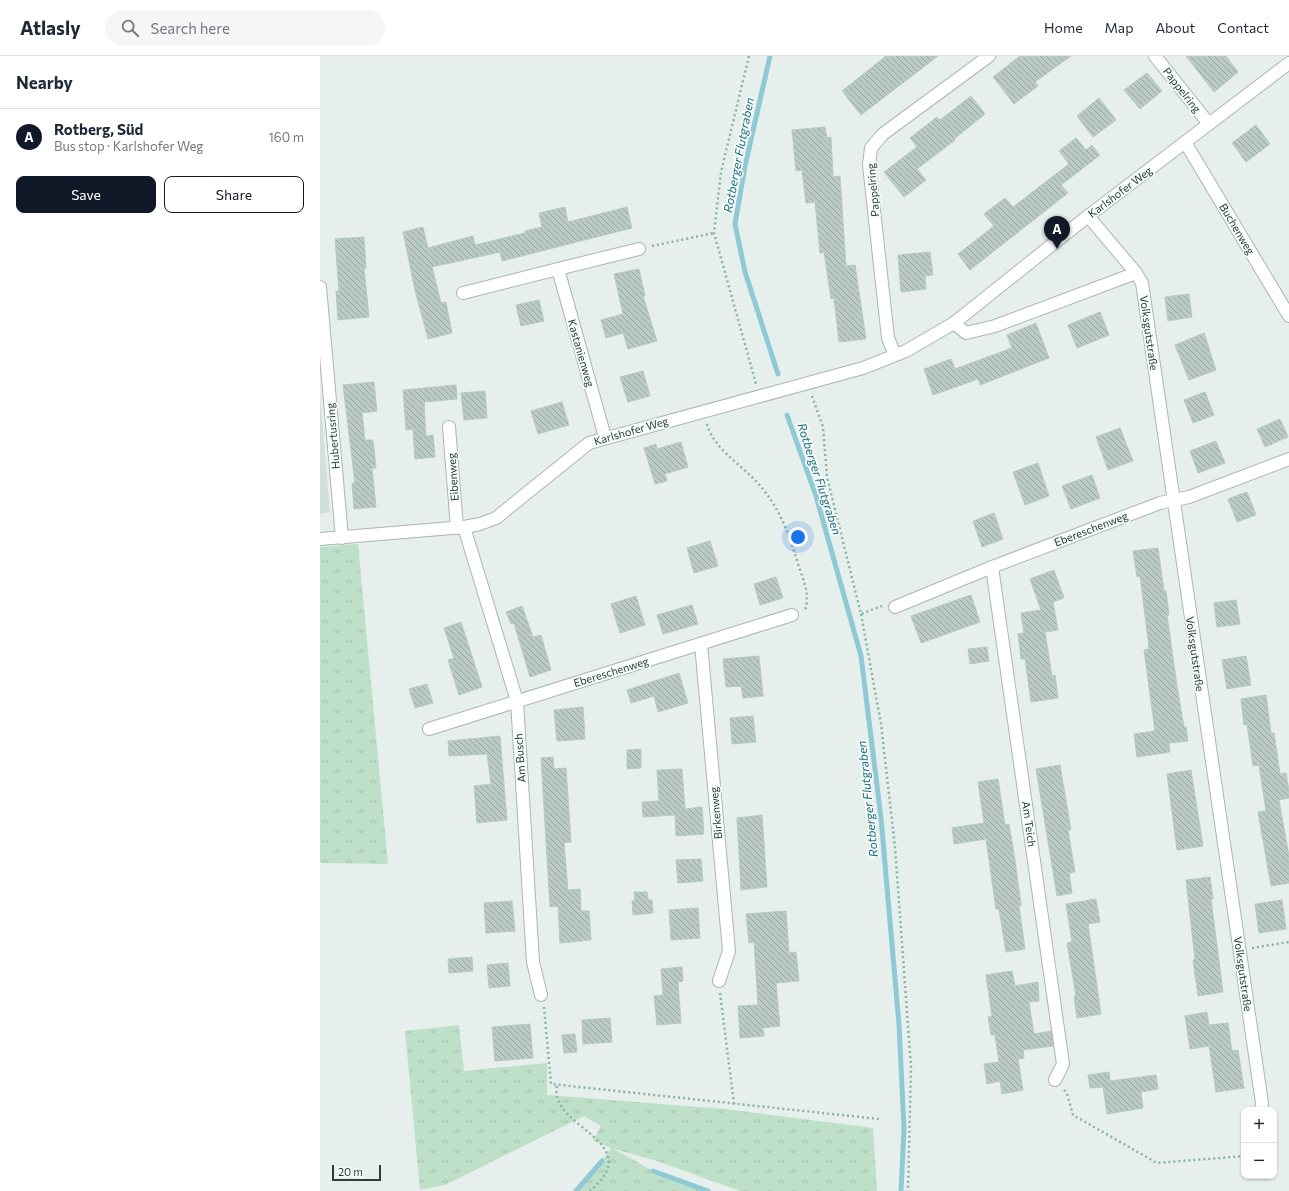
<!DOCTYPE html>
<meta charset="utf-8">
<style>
:root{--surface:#fff;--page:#f6f6f7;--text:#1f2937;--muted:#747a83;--line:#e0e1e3;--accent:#111827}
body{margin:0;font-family:Commissioner,sans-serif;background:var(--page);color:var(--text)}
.controls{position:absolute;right:12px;bottom:12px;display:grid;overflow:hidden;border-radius:8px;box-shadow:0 1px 3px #0004}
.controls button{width:36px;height:36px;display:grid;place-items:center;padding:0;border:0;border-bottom:1px solid var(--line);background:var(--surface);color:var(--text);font:20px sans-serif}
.scale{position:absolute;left:12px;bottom:10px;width:49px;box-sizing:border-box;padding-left:4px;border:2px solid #24423a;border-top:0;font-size:11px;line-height:14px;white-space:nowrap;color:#24423a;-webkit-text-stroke:3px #f7fbf9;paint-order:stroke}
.you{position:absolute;left:478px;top:481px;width:14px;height:14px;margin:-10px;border:3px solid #fff;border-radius:50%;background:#1a73e8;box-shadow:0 0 0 6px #1a73e833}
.badge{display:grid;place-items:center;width:26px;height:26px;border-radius:50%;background:var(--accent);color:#fff;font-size:13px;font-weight:700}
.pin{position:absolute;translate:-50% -33px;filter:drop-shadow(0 1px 2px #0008)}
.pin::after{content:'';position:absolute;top:21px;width:14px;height:12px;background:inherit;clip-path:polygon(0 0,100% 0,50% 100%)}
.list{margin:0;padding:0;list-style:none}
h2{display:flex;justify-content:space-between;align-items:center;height:52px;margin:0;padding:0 16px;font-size:17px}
h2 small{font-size:13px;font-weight:400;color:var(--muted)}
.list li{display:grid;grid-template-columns:26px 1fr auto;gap:12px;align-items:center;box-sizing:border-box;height:56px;padding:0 16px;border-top:1px solid var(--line)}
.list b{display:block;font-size:15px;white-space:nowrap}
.list p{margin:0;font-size:13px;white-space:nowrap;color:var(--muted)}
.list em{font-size:13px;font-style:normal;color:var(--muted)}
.actions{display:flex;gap:8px;padding:12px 16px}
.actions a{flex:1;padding:9px 0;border:1px solid var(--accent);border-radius:8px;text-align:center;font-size:14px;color:var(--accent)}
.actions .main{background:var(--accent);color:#fff}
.icon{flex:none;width:22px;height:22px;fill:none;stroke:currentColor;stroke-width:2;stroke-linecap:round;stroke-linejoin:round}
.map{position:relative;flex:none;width:969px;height:1135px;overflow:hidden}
header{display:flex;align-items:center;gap:24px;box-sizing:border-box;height:56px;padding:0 20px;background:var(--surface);border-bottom:1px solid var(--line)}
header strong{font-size:19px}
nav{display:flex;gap:22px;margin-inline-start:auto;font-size:14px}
.search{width:280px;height:36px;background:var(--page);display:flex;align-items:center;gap:10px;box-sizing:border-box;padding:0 14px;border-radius:22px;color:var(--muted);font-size:15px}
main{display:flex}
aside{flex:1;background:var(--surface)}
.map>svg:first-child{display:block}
.built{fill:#d4dfda}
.grass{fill:url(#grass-tufts)}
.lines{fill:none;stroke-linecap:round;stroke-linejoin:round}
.stream{stroke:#8ec9d4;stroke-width:5}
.building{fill:url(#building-back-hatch);stroke:#b8c9c2}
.street-casing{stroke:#a8b8b2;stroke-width:14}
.path{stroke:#86b3a5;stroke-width:2.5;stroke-dasharray:2 3;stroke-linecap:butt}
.street{stroke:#fff;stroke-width:12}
.labels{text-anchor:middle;stroke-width:3.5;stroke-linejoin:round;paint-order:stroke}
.street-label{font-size:11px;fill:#24423a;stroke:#f7fbf9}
.water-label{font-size:12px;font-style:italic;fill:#1c6f80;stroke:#f7fbf9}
</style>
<header>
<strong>Atlasly</strong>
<div class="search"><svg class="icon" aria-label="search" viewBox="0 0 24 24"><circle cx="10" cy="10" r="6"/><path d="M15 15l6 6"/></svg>Search here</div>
<nav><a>Home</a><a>Map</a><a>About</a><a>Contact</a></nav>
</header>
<main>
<aside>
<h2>Nearby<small></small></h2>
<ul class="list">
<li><span class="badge">A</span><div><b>Rotberg, Süd</b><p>Bus stop · Karlshofer Weg</p></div><em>160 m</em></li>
</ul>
<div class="actions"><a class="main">Save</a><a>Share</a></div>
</aside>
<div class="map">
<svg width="969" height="1135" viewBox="0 0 969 1135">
<defs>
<pattern id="grass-tufts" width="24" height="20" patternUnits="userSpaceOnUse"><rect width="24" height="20" fill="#bfe0c8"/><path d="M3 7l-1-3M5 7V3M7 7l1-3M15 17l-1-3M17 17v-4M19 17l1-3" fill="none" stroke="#a4c1ad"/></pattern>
<pattern id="building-back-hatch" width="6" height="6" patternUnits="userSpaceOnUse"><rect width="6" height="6" fill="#bbcac4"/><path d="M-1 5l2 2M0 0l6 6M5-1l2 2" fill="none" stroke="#98a6a0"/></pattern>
</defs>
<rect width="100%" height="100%" fill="#e6efeb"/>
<path class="built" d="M 0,339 L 10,456 L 0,458 Z"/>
<g class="grass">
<path d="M 38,488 L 68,808 L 0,807 L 0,491 Z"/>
<path d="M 139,969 L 144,1015 L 227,1007 L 227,1039 L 405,1053 L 553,1072 L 557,1135 L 420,1135 L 337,1105 L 294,1093 L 333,1115 L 388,1135 L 256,1135 L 282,1105 L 291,1092 L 273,1085 L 281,1070 L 264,1060 L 125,1129 L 100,1134 L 85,975 Z"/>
</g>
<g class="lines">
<g class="stream">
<path d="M 450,0 L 425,110 L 415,168 L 425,216 L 458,318"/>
<path d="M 467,359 L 496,440 L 541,600 L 561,762 L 579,969 L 584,1072 L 581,1135"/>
<path d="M 333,1115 L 388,1135"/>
<path d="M 256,1135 L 282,1105"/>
</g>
</g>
<g class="building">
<path d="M 566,0 L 618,0 L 541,59 L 522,35 Z"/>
<path d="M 700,0 L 751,0 L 715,26 L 718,30 L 694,48 L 673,21 Z"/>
<path d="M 866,0 L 906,0 L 918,16 L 894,36 Z"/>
<path d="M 827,17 L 842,35 L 820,53 L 804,34 Z"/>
<path d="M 651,40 L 665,58 L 634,83 L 635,84 L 597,113 L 606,124 L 584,141 L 564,116 L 597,91 L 590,82 L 617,61 L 620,64 Z"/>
<path d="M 779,42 L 796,64 L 773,81 L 757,60 Z"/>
<path d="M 936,69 L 950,88 L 926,106 L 912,87 Z"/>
<path d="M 505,71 L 507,82 L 511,81 L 513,121 L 520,120 L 526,210 L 535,209 L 546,283 L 519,286 L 514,242 L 511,243 L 504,196 L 500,197 L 495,146 L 486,147 L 482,114 L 476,115 L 472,74 Z"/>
<path d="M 756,82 L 766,94 L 772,89 L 780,99 L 741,129 L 748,137 L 650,214 L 638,198 L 674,170 L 664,158 L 685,142 L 693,151 L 749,108 L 739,95 Z"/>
<path d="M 245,151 L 248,166 L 307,151 L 312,172 L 182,205 L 180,196 L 112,211 L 121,247 L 126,246 L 132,277 L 108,283 L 95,234 L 83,176 L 103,171 L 108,192 L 153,180 L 155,189 L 205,177 L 205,175 L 222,171 L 219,157 Z"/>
<path d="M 44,181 L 46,212 L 44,212 L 49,261 L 18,264 L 16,235 L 19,235 L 15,183 Z"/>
<path d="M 610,196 L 613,219 L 605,220 L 606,233 L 581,236 L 578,199 Z"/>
<path d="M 319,213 L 325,240 L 323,240 L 337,285 L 308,293 L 303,277 L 286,282 L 281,264 L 303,258 L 294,218 Z"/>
<path d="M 869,238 L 872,261 L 848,265 L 845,241 Z"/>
<path d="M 219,244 L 224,265 L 201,270 L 196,249 Z"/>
<path d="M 780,256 L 789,279 L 757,292 L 748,269 Z"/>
<path d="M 716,267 L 729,302 L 660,329 L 658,323 L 613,339 L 604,313 L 631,303 L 635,313 L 692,292 L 687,279 Z"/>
<path d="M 884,277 L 896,314 L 869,324 L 855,289 Z"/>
<path d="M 323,315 L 330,340 L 308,346 L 300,321 Z"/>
<path d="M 54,326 L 57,355 L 42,357 L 45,384 L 53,384 L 56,412 L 52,412 L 56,451 L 34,453 L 32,427 L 35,427 L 23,329 Z"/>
<path d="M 136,329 L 137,343 L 104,346 L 106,380 L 113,379 L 115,401 L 95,403 L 93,373 L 86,374 L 83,334 Z"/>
<path d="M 165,335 L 167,362 L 144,364 L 141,337 Z"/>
<path d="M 885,336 L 894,359 L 873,367 L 864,344 Z"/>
<path d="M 242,346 L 249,369 L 218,378 L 211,355 Z"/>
<path d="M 960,363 L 968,381 L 945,391 L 937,373 Z"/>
<path d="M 800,372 L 813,405 L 788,414 L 776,381 Z"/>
<path d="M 896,385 L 905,407 L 878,417 L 870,395 Z"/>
<path d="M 361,386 L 368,411 L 345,418 L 347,425 L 335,428 L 324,392 L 336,388 L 337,393 Z"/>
<path d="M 718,407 L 729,440 L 705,449 L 693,416 Z"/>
<path d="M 772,419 L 780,442 L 751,453 L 742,430 Z"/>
<path d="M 927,436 L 936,459 L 917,466 L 908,443 Z"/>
<path d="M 674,457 L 683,483 L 662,491 L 653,465 Z"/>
<path d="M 390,485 L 398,510 L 374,517 L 367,492 Z"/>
<path d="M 838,492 L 844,535 L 846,535 L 849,559 L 847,559 L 857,630 L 864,671 L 866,671 L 868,685 L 849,687 L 850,696 L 817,701 L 814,678 L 835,675 L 824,594 L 829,593 L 828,583 L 820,520 L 817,521 L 813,495 Z"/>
<path d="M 734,514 L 744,542 L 733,546 L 738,574 L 725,576 L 732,620 L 735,619 L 738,642 L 711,646 L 705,603 L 701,603 L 698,578 L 704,577 L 701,557 L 721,554 L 710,523 Z"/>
<path d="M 456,521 L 463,542 L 440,549 L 434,528 Z"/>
<path d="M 651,539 L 660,566 L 601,587 L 591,560 Z"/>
<path d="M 316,540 L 325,569 L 300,577 L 291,548 Z"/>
<path d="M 916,544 L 920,568 L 897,571 L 894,547 Z"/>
<path d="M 372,549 L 378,568 L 343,578 L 337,559 Z"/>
<path d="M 202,550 L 213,581 L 221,579 L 231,614 L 210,621 L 194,567 L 191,568 L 186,556 Z"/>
<path d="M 141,566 L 162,631 L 139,639 L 128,604 L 134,602 L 124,572 Z"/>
<path d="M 667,591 L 669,605 L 650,608 L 648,593 Z"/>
<path d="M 439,600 L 443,640 L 423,642 L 421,630 L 406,631 L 403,603 Z"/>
<path d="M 926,600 L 931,629 L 907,633 L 902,604 Z"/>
<path d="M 359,617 L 368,647 L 338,656 L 334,640 L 311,647 L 307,634 Z"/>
<path d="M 107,628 L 113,647 L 95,652 L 89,633 Z"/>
<path d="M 946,639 L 951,677 L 954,677 L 960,718 L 966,717 L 969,735 L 969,742 L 959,744 L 969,800 L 969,827 L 951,830 L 938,756 L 946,755 L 939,709 L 933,710 L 927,668 L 924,669 L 921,643 Z"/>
<path d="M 263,651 L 265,683 L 237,685 L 234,654 Z"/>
<path d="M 433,660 L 436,686 L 412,688 L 410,662 Z"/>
<path d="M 180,680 L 187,764 L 157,767 L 154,730 L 171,728 L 167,698 L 129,700 L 128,685 Z"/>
<path d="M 321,693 L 321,712 L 307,713 L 307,694 Z"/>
<path d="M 233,701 L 234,713 L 246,712 L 251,786 L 244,787 L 248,834 L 260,833 L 261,855 L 269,855 L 271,884 L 240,887 L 238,850 L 230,851 L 221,702 Z"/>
<path d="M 740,709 L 751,774 L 748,774 L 755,816 L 749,817 L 752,837 L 737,840 L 716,713 Z"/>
<path d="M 362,713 L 365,753 L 382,751 L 384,778 L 356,780 L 355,759 L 323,761 L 322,746 L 339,745 L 337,714 Z"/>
<path d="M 871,714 L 883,790 L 857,794 L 847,718 Z"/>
<path d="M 678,723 L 685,769 L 689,768 L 695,804 L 701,849 L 699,850 L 705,893 L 686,896 L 679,853 L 676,853 L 666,783 L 634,788 L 632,772 L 664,767 L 658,726 Z"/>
<path d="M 442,759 L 447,831 L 421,834 L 417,762 Z"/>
<path d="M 381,803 L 383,825 L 358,827 L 356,804 Z"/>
<path d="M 890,821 L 893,843 L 891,843 L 903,936 L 878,940 L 873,904 L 875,903 L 866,824 Z"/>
<path d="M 314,836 L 327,836 L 328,844 L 332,844 L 333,857 L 313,859 L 312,845 L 315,845 Z"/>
<path d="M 776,843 L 780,866 L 768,868 L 781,958 L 757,962 L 754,941 L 756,940 L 747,887 L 752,886 L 746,848 Z"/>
<path d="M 962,844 L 966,873 L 939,877 L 935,848 Z"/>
<path d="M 192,845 L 195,875 L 166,877 L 164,847 Z"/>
<path d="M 378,852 L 380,882 L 351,884 L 349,854 Z"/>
<path d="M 466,855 L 469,897 L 476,896 L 479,925 L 456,927 L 460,970 L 443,972 L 444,980 L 420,982 L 418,950 L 438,949 L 434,886 L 429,887 L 426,858 Z"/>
<path d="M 152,901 L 153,915 L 129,917 L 128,903 Z"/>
<path d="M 188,907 L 190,930 L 169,932 L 167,909 Z"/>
<path d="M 362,911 L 363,925 L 358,926 L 361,967 L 337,969 L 334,940 L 343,939 L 341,913 Z"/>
<path d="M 692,915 L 695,930 L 718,926 L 719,945 L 709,946 L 714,978 L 731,975 L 733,990 L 703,994 L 704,1002 L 698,1003 L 703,1034 L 682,1038 L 680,1025 L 667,1028 L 664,1008 L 679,1006 L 675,979 L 671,979 L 668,961 L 672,960 L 666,919 Z"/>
<path d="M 887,956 L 889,969 L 908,967 L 912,995 L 918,994 L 924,1032 L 896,1036 L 889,990 L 870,993 L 865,960 Z"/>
<path d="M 290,962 L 292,986 L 263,988 L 262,964 Z"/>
<path d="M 210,968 L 213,1002 L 175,1005 L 172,971 Z"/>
<path d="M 255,978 L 257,996 L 244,997 L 242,979 Z"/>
<path d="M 789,1016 L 790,1025 L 836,1019 L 838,1033 L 821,1036 L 823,1052 L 787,1058 L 783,1031 L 770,1032 L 768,1019 Z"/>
</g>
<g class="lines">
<g class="street-casing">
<g id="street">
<path d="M 835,0 L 889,68"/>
<path d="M 865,86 L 969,260"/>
<path d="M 768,160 L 816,217 L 822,227 L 942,1047 L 941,1054"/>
<path d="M 238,213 L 319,193"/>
<path d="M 0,231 L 22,482"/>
<path d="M 143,237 L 238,213 L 285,381"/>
<path d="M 634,267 L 646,277 L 675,270 L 816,217"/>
<path d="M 575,299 L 568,282 L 549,109 L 551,92 L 563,78 L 669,0"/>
<path d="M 129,371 L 137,472"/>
<path d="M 144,471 L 197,645 L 213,906 L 221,939"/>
<path d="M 0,483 L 144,471 L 160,468 L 176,462 L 269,387 L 543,312 L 586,295 L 634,267 L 768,160 L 969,7"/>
<path d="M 672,511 L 743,1008 L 735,1024"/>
<path d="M 575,551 L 672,511 L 840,447 L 869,441 L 969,403"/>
<path d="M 381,588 L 409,895 L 399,925"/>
<path d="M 109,673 L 472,559"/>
</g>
</g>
<g class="path">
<path d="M 429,0 L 401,116 L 394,177 L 436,328"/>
<path d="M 332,190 L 394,177"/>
<path d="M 492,340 L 503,371 L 507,421 L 541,558 L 562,550"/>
<path d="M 387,368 C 393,391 418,407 434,423 C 459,449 469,477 479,511 C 484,526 489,536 486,552 L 484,553"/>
<path d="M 541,558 L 561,668 L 575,791 L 591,1011 L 588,1135"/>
<path d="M 932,892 L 969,886"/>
<path d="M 400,937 L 414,1048"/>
<path d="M 224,951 L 231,1028 L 559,1063"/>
<path d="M 237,1030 C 228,1072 329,1085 270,1135"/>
<path d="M 744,1034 L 747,1038 L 753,1059 L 837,1107 L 924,1100"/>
</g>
<use href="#street" class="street"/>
</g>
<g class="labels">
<g class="street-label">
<text transform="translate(862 34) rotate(52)" y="4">Pappelring</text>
<text transform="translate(553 134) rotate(-95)" y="4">Pappelring</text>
<text transform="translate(800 136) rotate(-37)" y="4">Karlshofer Weg</text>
<text transform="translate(917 173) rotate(59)" y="4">Buchenweg</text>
<text transform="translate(829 277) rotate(82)" y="4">Volksgutstraße</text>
<text transform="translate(261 297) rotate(74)" y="4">Kastanienweg</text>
<text transform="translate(311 375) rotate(-16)" y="4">Karlshofer Weg</text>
<text transform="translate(13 380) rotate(-95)" y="4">Hubertusring</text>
<text transform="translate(133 421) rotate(-94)" y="4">Eibenweg</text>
<text transform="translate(771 473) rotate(-21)" y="4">Ebereschenweg</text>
<text transform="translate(875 598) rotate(82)" y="4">Volksgutstraße</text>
<text transform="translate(291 616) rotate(-17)" y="4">Ebereschenweg</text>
<text transform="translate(200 702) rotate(-94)" y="4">Am Busch</text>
<text transform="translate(396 757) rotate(-95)" y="4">Birkenweg</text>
<text transform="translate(709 768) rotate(82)" y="4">Am Teich</text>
<text transform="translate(923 918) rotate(82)" y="4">Volksgutstraße</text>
</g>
<g class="water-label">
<text transform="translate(419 99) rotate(-79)" y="4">Rotberger Flutgraben</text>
<text transform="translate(499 423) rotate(72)" y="4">Rotberger Flutgraben</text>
<text transform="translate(548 743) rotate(-96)" y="4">Rotberger Flutgraben</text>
</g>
</g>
</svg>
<div class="controls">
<button>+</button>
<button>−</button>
</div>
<div class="scale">20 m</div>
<div class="you"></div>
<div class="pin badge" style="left:737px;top:193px">A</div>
</div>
</main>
